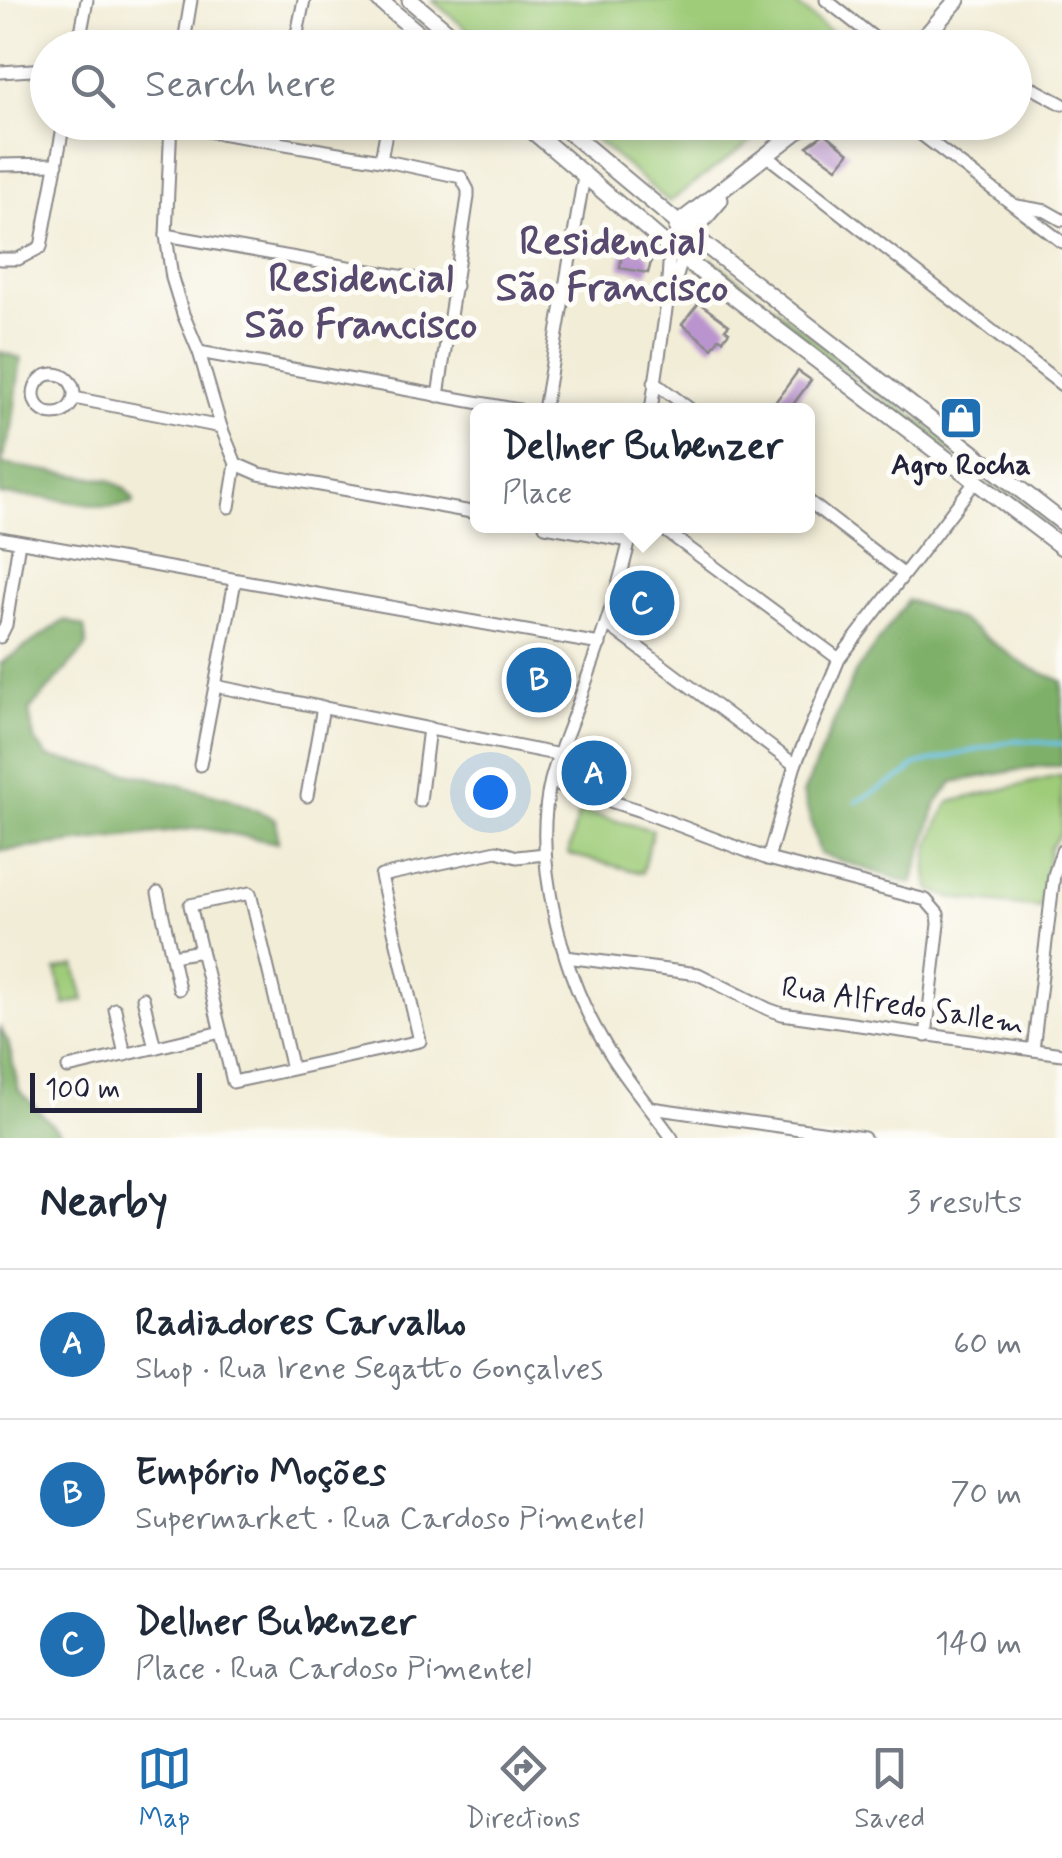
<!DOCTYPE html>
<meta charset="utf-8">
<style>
:root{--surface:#fff;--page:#f2f2f3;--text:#1f2937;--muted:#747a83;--line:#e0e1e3;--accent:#1f6fb2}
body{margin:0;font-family:Mynerve,sans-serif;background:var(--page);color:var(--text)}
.scale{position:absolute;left:30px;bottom:25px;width:172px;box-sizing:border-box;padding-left:10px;border:5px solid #22223b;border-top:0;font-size:28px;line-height:35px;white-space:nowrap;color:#22223b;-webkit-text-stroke:8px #fdfcf7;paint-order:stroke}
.you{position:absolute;left:490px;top:792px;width:35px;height:35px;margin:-25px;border:8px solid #fff;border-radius:50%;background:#1a73e8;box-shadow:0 0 0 15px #1a73e833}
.badge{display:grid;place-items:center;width:65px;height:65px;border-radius:50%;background:var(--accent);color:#fff;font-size:32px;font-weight:700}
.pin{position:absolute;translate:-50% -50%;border:5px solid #fff;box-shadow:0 2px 10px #0006}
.popup{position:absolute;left:470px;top:403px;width:345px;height:130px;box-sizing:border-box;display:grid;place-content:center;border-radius:15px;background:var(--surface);filter:drop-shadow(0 2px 8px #0005);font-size:32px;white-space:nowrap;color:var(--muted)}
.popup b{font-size:38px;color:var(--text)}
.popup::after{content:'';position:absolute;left:50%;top:100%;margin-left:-20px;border:20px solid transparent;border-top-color:var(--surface)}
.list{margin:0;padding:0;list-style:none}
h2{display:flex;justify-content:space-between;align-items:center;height:130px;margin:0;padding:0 40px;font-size:42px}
h2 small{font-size:32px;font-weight:400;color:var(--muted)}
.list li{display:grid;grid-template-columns:65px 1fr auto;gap:30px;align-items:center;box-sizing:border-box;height:150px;padding:0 40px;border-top:2px solid var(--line)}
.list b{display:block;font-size:38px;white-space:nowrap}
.list p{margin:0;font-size:32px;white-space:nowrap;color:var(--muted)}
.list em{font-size:32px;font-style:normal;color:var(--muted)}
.icon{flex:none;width:55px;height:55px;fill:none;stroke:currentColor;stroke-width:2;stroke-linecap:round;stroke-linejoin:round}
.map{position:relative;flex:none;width:1062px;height:1138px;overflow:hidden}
.search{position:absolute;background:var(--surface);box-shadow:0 5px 15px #0003;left:30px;right:30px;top:30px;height:110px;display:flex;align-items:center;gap:25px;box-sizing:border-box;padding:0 35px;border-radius:55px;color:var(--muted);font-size:38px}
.sheet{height:580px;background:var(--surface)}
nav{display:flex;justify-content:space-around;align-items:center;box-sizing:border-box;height:140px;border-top:2px solid var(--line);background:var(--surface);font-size:28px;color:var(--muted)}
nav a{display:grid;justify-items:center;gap:5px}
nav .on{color:var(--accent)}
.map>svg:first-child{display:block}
.green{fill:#9fcc79;stroke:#60775a;stroke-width:2.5}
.forest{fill:#7fb069;stroke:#506952;stroke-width:2.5}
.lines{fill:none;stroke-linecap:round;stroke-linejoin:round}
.stream{stroke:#6cc3e9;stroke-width:4}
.building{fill:#ba94ce}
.street-casing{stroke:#8a8889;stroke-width:15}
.secondary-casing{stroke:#8a8889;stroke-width:19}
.street{stroke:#fff;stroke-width:11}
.secondary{stroke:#fff;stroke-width:15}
.labels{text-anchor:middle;stroke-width:10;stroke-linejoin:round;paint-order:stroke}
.poi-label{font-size:30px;font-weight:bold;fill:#22223b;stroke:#fdfcf7}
.street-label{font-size:30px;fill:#22223b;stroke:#fdfcf7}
.district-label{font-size:40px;font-weight:bold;fill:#574a6e;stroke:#fdfcf7}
</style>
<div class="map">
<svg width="1062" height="1138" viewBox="0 0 1062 1138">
<rect width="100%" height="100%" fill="#fdfcf7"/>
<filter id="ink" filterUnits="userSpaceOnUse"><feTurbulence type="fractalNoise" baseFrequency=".01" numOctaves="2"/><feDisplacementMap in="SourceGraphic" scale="20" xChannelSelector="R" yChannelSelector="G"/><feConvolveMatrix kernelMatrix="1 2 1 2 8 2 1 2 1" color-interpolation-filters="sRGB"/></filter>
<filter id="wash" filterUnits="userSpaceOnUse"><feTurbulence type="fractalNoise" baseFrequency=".0048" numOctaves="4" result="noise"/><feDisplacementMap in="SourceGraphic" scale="40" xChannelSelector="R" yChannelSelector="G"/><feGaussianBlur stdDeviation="2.25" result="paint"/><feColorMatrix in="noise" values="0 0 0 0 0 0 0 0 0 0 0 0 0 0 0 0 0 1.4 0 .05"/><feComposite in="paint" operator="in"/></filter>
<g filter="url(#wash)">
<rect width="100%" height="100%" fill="#f2edd7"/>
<g class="green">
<path d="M 432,0 L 791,0 L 849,47 L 488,47 Z"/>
<path d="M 576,123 L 776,123 L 669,202 Z"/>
<path d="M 711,259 L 1054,524 L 1050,529 L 708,265 Z"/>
<path d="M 1062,775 L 1062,831 L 1050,848 L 1040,908 L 951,898 L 931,890 C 919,859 934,830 949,802 Z"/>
<path d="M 579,811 L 653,830 L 642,873 L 568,854 Z"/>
<path d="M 75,965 L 84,1000 L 65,1005 L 56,970 Z"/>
</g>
<g class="forest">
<path d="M 0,352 L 21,358 L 12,428 L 1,464 L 109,480 L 124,488 L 134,500 L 133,504 L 105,507 L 47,498 L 0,495 Z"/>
<path d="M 908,600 L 961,620 L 1026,666 L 1062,681 L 1062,766 L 1041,766 L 953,782 L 937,803 L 912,884 L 820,854 L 803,794 L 855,673 Z"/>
<path d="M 65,620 L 84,627 L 87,646 L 29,711 L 34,739 L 48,757 L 153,778 L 231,799 L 276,819 L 278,843 L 201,828 L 0,851 L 0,664 Z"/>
<path d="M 0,1028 L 8,1042 L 19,1090 L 65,1138 L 0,1138 Z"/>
</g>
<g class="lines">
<path class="stream" d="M 856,802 L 905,775 L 915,765 L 1016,740 L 1062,744"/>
</g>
<g id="blocks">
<g class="building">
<path d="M 825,133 L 849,153 L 837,168 L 807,146 Z"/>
<path d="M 624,239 L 632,241 L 648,255 L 651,262 L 648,273 L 620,268 Z"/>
<path d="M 699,303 L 729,325 L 725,329 L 729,332 L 723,340 L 719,338 L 712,348 L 682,324 Z"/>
<path d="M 798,371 L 811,380 L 789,410 L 783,410 L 774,404 Z"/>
<path d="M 636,577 L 661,598 L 640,623 L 625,608 Z"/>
<path d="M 517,669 L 565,676 L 562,691 L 514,683 Z"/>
<path d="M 582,755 L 610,766 L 607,771 L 614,774 L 608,788 L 576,778 Z"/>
</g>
</g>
</g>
<g filter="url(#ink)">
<use href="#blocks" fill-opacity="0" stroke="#8a8889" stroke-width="2.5"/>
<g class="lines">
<g class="street-casing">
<g id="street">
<path d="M 826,0 L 887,48"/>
<path d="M 930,31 L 960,48"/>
<path d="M 78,48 L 87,0"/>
<path d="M 183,48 L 191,0"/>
<path d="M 294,48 L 304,0"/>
<path d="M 402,48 L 407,22"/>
<path d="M 0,72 L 48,69"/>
<path d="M 1014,78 L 1062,104"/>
<path d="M 171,122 L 166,235 L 172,278 L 183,314 L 199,352 L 221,427 L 236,464 L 229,507"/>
<path d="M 905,122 L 1062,242"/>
<path d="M 171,125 L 381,160 L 461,177 L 468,190 L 468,197 L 438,396"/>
<path d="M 275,142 L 279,122"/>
<path d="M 767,156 L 1062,385"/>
<path d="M 381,160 L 388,122"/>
<path d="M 0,165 L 57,164"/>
<path d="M 1017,206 L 1046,211 L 1062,220"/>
<path d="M 166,235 L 456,286"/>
<path d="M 0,259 L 18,259 L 41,247 L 64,122"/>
<path d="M 669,290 L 675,283 L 683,256"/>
<path d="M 199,352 L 519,410"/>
<circle cx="54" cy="394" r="20"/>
<path d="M 654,382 L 691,410"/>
<path d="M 74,398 L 221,427"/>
<path d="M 544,410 L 584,176"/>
<path d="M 651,410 L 669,290 L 668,281 L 670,248"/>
<path d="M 236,464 L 259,474 L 477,513"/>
<path d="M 807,500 L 903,574"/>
<path d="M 545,526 L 630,541"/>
<path d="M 633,526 C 620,586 600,643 579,701 C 570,727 558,754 551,780 C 531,860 563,976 605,1045 C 624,1078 650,1107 672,1138"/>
<path d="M 659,526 L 839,659"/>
<path d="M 0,538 L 600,644"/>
<path d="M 607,624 L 795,765"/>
<path d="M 0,637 L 6,625 L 19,542"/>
<path d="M 215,686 L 560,755"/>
<path d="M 200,765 L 235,581"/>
<path d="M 551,782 L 638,810 L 768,859 L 926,900 L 938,914 L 939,924 L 926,1036"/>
<path d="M 307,796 L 323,707"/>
<path d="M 420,801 L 429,728"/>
<path d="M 768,859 L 795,765 L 839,659 L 975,482"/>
<path d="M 158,893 L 179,989"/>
<path d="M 172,956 L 201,951"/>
<path d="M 566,957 L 698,974 L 768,1009 L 782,1014 L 1062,1054"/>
<path d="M 143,998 L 155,1048"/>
<path d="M 115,1009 L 125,1055"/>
<path d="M 1033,1050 L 1054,875 L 1062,851"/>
<path d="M 68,1068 L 221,1032"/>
<path d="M 292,1069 L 250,893 L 190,905 L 233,1082 L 420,1041 L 381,876 L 497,851 L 517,857 L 545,854"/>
<path d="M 651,1108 L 864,1138"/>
</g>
</g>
<g class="secondary-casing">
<g id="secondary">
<path d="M 379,0 L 436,48"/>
<path d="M 410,0 L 467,48"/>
<path d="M 911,48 L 930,31 L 957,0"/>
<path d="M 522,122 L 670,248 L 1062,547"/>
<path d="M 557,122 L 691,234 L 1062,522"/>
<path d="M 677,229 L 679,223 L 809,122"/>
<path d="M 683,256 L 691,234 L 720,200"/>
</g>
</g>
<use href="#street" class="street"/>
<use href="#secondary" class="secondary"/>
</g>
</g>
<defs>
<g id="shop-square" transform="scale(2.25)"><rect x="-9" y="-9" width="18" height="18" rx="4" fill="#1f6fb2" stroke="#fdfcf7"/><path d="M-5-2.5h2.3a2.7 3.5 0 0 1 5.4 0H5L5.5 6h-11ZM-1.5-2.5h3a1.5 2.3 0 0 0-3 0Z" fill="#fff"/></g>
</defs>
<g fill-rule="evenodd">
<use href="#shop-square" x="961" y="418"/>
</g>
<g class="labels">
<g class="poi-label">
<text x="961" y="474">Agro Rocha</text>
</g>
<g class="street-label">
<text transform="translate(903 1005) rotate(9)" y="10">Rua Alfredo Sallem</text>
</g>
<g class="district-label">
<text x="612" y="254">Residencial<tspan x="612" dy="46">São Francisco</tspan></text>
<text x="361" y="291">Residencial<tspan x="361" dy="46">São Francisco</tspan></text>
</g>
</g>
</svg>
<div class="scale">100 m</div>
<div class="you"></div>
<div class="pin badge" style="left:594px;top:773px">A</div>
<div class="pin badge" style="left:539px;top:680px">B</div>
<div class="pin badge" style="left:642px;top:603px">C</div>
<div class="popup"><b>Dellner Bubenzer</b>Place</div>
<div class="search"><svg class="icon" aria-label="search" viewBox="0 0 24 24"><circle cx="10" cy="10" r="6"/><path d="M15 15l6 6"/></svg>Search here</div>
</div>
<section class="sheet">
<h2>Nearby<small>3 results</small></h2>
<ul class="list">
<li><span class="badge">A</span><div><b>Radiadores Carvalho</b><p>Shop · Rua Irene Segatto Gonçalves</p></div><em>60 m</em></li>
<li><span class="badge">B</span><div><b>Empório Moções</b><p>Supermarket · Rua Cardoso Pimentel</p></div><em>70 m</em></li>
<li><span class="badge">C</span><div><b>Dellner Bubenzer</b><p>Place · Rua Cardoso Pimentel</p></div><em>140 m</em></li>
</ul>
</section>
<nav>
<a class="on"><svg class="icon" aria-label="map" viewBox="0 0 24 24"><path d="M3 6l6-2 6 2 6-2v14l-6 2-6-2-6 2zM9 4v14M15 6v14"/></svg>Map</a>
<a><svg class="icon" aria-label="directions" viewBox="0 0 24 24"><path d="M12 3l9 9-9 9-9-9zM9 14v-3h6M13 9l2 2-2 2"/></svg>Directions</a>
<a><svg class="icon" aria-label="saved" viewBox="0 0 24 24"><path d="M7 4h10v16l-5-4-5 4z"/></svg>Saved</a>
</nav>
